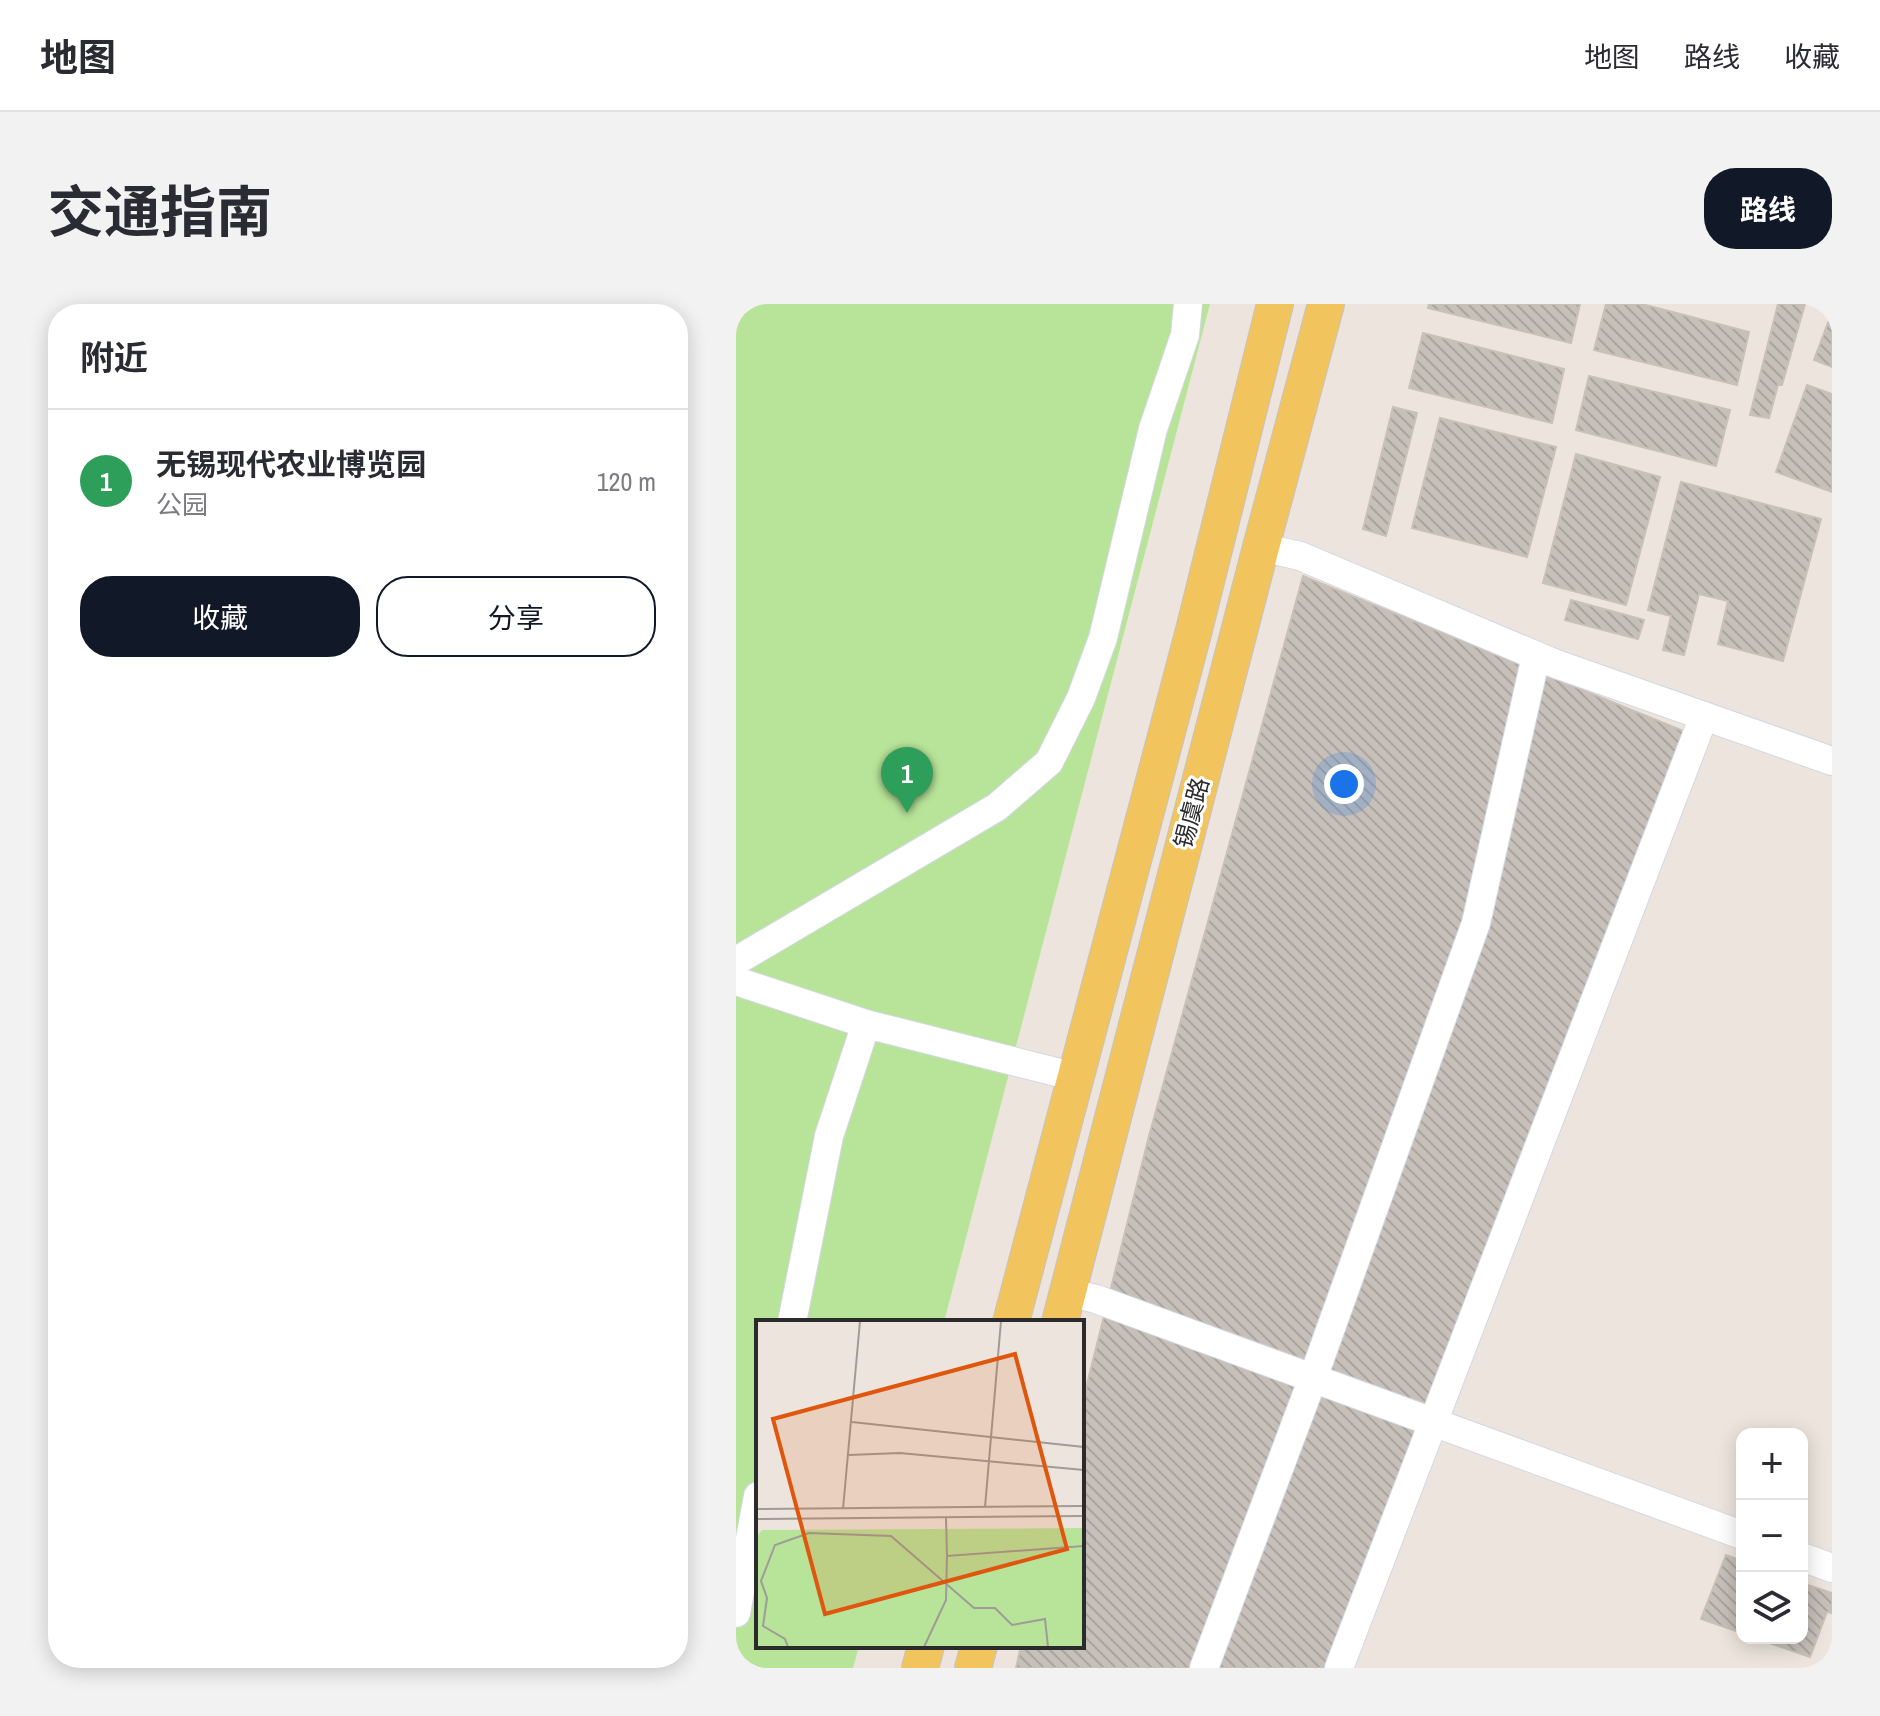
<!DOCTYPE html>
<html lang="zh">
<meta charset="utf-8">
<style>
:root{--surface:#fff;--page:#f2f2f3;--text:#2b2b33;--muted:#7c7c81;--line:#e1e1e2;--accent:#111827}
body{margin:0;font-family:"Archivo Narrow","Noto Sans SC",sans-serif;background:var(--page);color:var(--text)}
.controls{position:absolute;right:24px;bottom:24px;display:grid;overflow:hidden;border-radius:16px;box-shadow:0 4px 20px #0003}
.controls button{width:72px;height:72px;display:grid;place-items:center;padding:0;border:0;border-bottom:2px solid var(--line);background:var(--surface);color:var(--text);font:40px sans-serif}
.you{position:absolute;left:608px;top:480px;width:28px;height:28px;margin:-20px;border:6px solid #fff;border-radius:50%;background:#1a73e8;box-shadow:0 0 0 12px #1a73e833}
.badge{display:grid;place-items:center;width:52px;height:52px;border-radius:50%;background:var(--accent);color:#fff;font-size:26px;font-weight:700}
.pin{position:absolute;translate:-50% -66px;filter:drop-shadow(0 2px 4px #0008)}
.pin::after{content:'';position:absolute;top:42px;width:28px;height:24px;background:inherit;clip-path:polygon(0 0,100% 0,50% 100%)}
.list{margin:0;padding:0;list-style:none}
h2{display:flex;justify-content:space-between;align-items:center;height:104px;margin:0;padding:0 32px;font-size:34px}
h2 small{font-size:26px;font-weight:400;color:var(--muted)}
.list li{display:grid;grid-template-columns:52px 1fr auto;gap:24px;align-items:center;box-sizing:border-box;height:144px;padding:0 32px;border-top:2px solid var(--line)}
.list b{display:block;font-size:30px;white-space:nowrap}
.list p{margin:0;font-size:26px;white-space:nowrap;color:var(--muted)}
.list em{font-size:26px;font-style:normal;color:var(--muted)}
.actions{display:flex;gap:16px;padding:24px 32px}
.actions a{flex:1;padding:18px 0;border:2px solid var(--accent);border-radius:32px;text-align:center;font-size:28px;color:var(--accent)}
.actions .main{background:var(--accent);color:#fff}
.icon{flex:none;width:44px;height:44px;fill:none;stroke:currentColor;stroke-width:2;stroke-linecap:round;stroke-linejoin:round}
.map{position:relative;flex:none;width:1096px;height:1364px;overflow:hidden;border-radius:32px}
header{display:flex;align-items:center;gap:48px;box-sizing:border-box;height:112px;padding:0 40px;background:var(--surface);border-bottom:2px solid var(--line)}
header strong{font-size:38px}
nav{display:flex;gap:44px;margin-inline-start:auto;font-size:28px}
.intro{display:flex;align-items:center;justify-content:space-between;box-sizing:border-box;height:192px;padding:0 48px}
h1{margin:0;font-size:56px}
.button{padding:20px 36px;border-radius:32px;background:var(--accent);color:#fff;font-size:28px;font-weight:700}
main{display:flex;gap:48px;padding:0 48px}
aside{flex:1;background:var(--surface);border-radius:32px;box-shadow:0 4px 20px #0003}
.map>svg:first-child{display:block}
.green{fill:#b8e499}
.building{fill:url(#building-back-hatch);stroke:#c9c1b7;stroke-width:2}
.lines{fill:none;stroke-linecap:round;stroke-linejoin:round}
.minor-casing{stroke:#d2d7e4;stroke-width:30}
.major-casing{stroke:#c4c4c4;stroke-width:38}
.minor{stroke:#fff;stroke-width:28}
.major{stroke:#f2c45d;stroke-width:36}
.labels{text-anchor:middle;stroke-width:6;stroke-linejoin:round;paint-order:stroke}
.street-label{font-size:24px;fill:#2b2b2b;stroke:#fff}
.inset-road{fill:none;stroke:#9f9b96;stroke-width:2}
.view{fill:#df570e;fill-opacity:0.15;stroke:#df570e;stroke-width:4}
.inset-edge{fill:none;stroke:#2b2b2b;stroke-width:4}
</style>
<header>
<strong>地图</strong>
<nav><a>地图</a><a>路线</a><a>收藏</a></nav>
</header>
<div class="intro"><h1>交通指南</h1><a class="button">路线</a></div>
<main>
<aside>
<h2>附近<small></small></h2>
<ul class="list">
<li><span class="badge" style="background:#2e9e5b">1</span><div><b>无锡现代农业博览园</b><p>公园</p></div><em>120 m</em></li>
</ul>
<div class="actions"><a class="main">收藏</a><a>分享</a></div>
</aside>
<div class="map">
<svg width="1096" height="1364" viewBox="0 0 1096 1364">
<defs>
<pattern id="building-back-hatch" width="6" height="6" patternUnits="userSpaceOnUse" patternTransform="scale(2)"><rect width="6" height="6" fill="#c6c0b9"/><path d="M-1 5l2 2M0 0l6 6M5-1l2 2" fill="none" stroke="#aaa59f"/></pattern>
</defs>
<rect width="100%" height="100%" fill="#ede5dd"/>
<path class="green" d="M 0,0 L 474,0 L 208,1018 L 22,1018 L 22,1342 L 123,1342 L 117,1364 L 0,1364 Z"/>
<g class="building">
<path d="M 693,0 L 844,0 L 835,39 L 692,4 Z"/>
<path d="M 870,0 L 906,0 L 1013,28 L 1001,81 L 858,46 Z"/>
<path d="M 1042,0 L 1069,0 L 1046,81 L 1042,81 L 1033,114 L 1014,111 Z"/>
<path d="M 1096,8 L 1096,63 L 1078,56 Z"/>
<path d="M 687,29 L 828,65 L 816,119 L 673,84 Z"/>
<path d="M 853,72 L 994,106 L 980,162 L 840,126 Z"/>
<path d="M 1071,81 L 1096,90 L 1096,188 L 1040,168 Z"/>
<path d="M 657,103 L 681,109 L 650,232 L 627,225 Z"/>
<path d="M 704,114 L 820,143 L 791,253 L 676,224 Z"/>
<path d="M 840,150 L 924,173 L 890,301 L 807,279 Z"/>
<path d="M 945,178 L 1085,215 L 1047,357 L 982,340 L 992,297 L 963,290 L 948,351 L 927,346 L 935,312 L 912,306 Z"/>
<path d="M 567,272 L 972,437 L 615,1364 L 280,1364 L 285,1342 L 346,1342 L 346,1100 L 413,832 Z"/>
<path d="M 835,296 L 908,316 L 902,335 L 829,316 Z"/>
<path d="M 990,1251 L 1006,1257 L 1006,1329 L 965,1315 Z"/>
<path d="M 1066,1279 L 1096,1289 L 1096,1309 L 1091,1308 L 1074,1353 L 1019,1334 L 1066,1334 Z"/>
</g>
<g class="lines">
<g class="minor-casing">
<g id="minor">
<path d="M 525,243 L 564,252 L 820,360 L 1096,457"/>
<path d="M 0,657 L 261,503 L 313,458 L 345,394 L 367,334 L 417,125 L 449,31 L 452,0"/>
<path d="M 0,677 L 130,720"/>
<path d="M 332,988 L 360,995 L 1006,1231"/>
<path d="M 56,1018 L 93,832 L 130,720 L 340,773"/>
<path d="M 1066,1253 L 1096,1264"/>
<path d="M 0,1309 L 22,1192"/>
<path d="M 468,1364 L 577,1074 L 740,619 L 800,352"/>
<path d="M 603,1364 L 968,412"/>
</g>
</g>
<g class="major-casing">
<g id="major">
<path d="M 275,1018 L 458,326 L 539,0"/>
<path d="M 324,1018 L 525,243 L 590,0"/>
<path d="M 184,1364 L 190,1342"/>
<path d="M 237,1364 L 243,1342"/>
</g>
</g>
<use href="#minor" class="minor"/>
<use href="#major" class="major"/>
</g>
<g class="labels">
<g class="street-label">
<text transform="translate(456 509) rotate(-75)" y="8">锡虞路</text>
</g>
</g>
<g transform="translate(20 1016)">
<rect width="328" height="328" fill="#ede5dd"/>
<path d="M 328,208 L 328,327 L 0,327 L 0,217 L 6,210 Z" fill="#b8e499"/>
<path class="inset-road" d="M 96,102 L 328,127M 93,135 L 144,133 L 328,150M 229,187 L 245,1M 0,189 L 328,186M 87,189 L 104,1M 190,198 L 191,236 L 328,226M 0,199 L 328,196M 32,327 L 29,319 L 7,306 L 11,278 L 5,261 L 19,225 L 53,213 L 135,216 L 218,288 L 239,288 L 256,305 L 289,299 L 292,327M 168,327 L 190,280 L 191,236"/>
<path class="view" d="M 259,34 L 311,229 L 69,294 L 17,99 Z"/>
<rect width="328" height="328" class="inset-edge"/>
</g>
</svg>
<div class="controls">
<button>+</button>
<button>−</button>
<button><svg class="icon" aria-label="layers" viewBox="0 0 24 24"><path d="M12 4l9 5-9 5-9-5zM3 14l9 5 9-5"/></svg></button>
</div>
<div class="you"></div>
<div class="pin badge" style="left:171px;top:509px;background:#2e9e5b">1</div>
</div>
</main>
